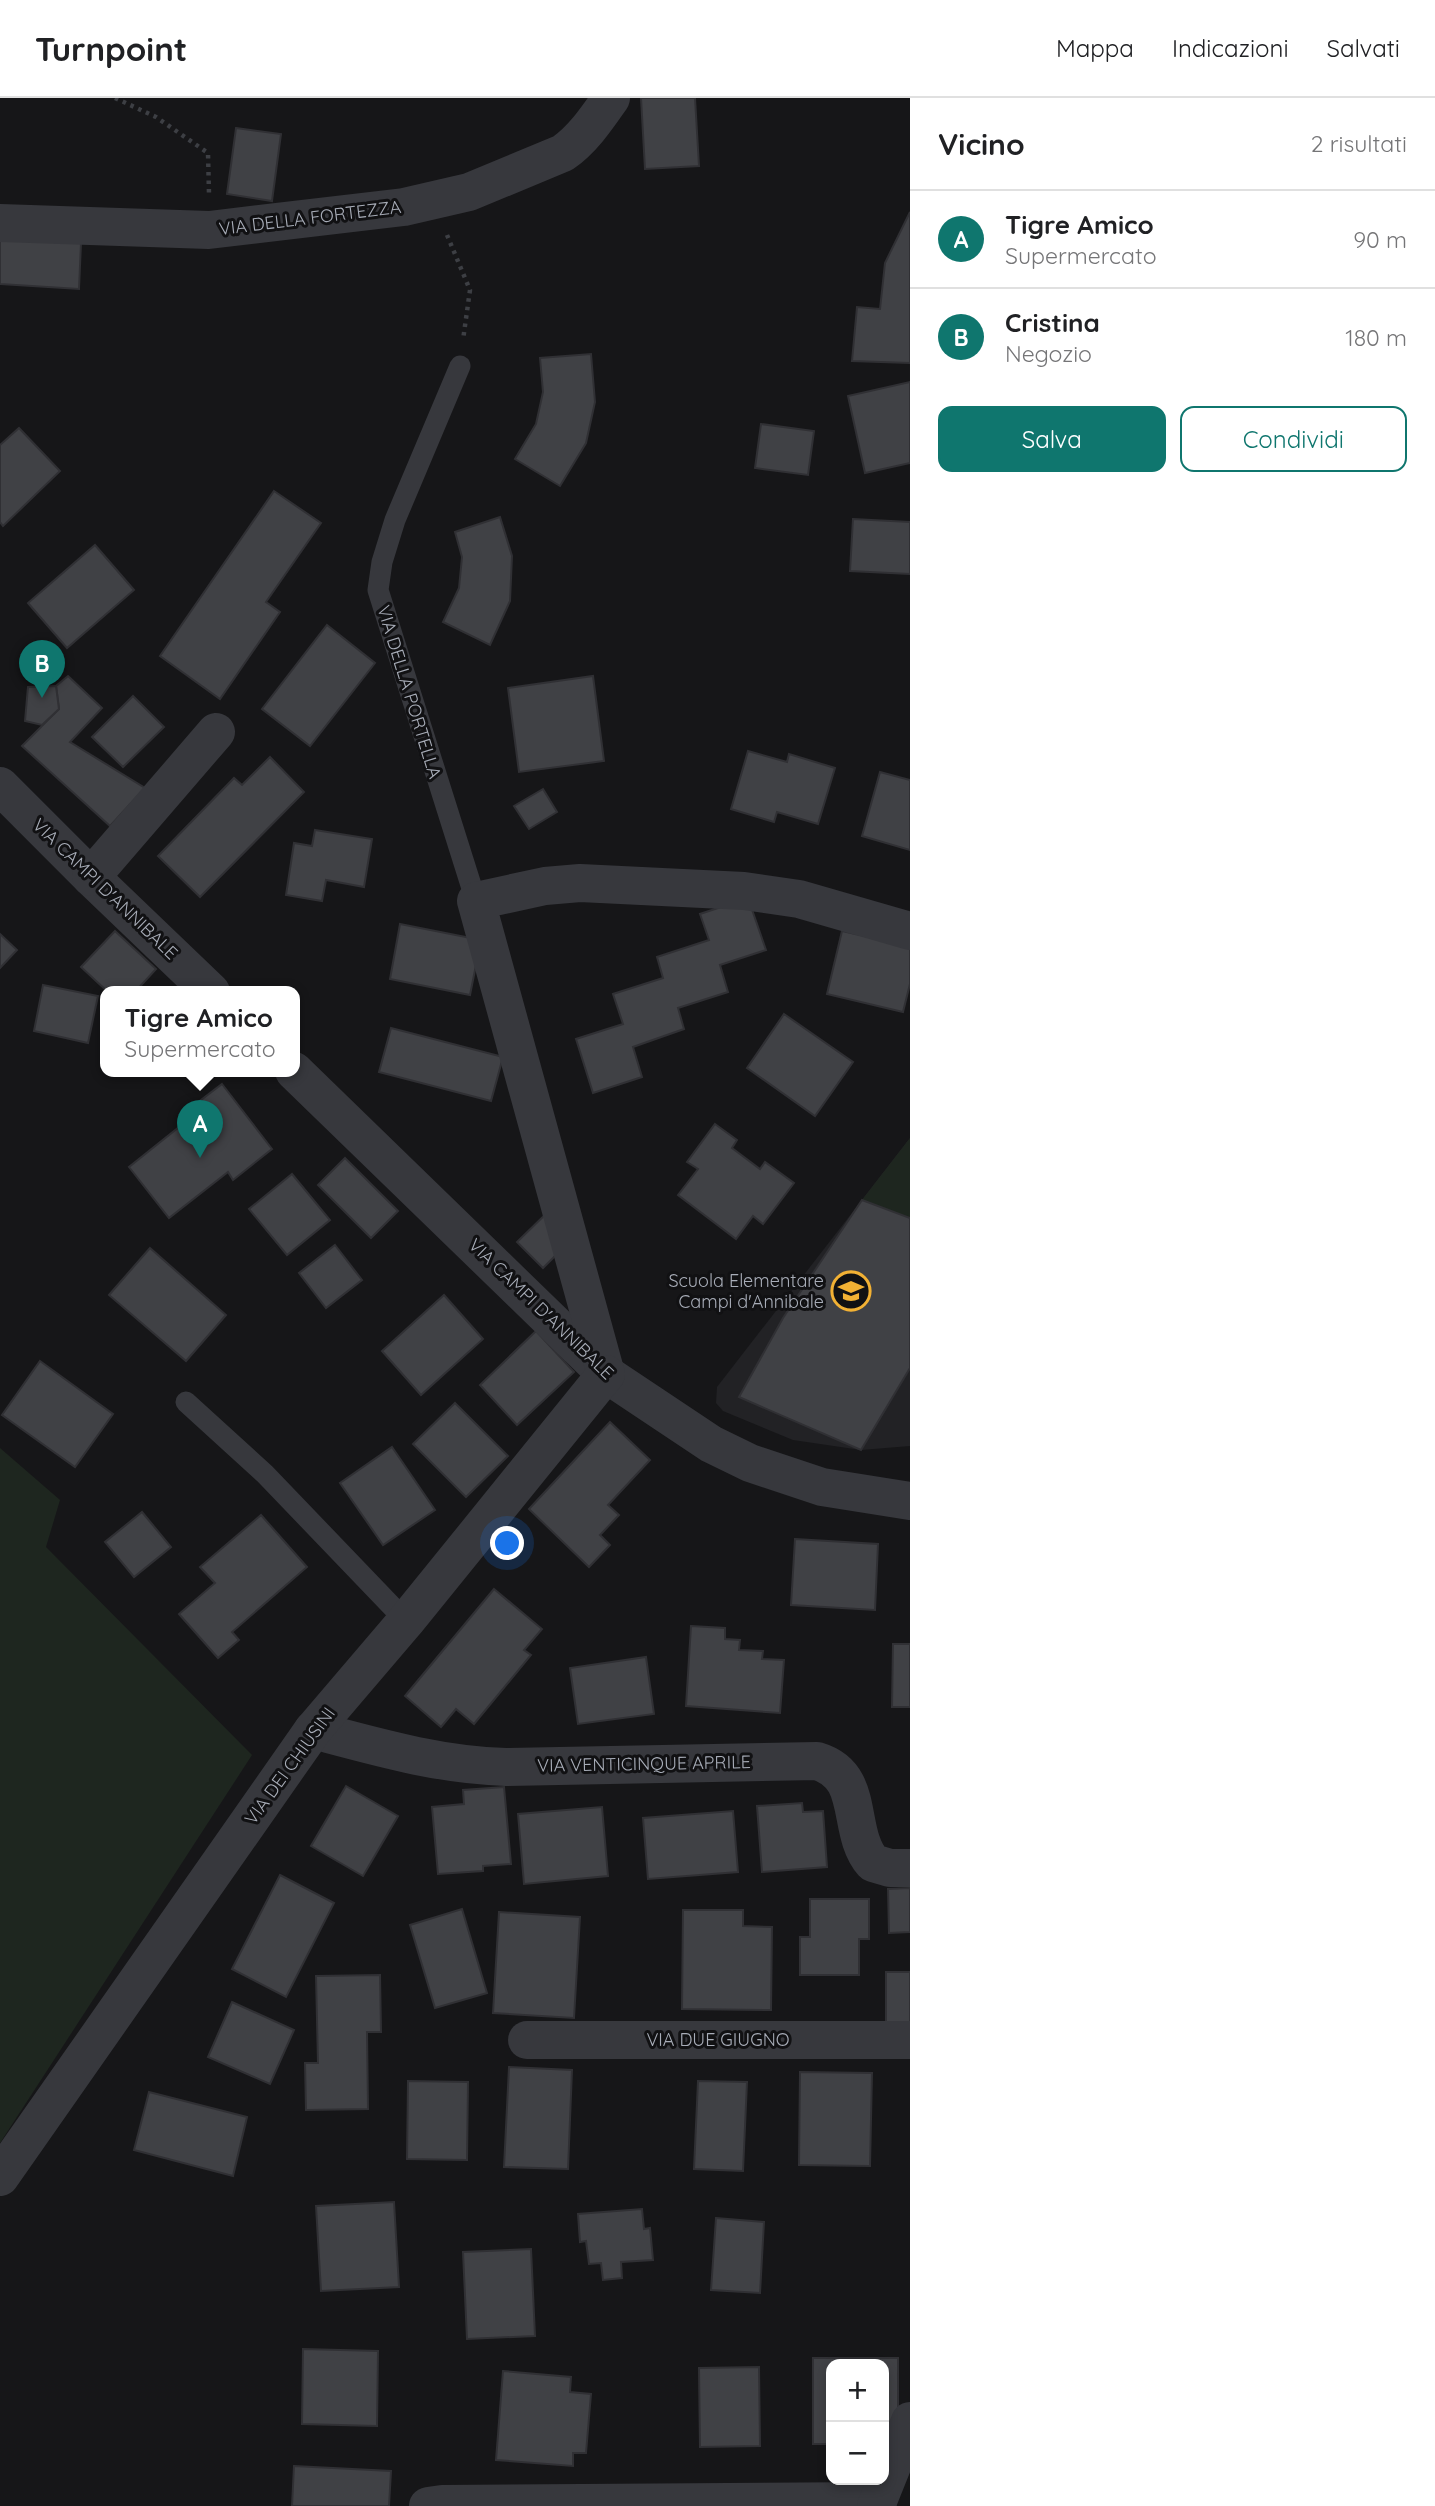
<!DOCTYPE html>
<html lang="it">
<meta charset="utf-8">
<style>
:root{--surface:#fff;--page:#f6f6f6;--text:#202124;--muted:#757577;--line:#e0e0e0;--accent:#0f766e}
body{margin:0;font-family:Quicksand,sans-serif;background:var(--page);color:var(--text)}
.controls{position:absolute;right:21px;bottom:21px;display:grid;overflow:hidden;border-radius:14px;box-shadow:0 4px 10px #0003}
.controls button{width:63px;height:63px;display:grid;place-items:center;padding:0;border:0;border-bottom:2px solid var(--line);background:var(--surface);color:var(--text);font:35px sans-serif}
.you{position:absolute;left:508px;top:1446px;width:24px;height:24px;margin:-18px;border:5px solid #fff;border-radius:50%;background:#1a73e8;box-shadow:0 0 0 10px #1a73e833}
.badge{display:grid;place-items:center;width:46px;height:46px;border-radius:50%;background:var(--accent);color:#fff;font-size:23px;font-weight:700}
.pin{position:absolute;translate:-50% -58px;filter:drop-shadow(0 2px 4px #0008)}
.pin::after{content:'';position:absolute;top:37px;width:24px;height:21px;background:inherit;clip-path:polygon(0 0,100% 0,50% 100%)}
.popup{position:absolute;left:100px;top:888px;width:200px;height:91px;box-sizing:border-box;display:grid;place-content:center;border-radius:14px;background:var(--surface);filter:drop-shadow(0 2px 5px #0005);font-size:23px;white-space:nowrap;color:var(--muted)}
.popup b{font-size:26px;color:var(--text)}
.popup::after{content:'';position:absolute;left:50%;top:100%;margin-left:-14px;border:14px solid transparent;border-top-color:var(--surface)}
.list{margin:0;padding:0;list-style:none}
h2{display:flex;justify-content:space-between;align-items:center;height:91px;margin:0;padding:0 28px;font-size:30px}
h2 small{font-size:23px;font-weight:400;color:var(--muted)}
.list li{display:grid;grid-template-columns:46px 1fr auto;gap:21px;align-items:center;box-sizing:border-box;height:98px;padding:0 28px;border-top:2px solid var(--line)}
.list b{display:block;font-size:26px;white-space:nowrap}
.list p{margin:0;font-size:23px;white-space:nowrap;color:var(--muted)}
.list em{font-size:23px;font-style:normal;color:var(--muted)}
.actions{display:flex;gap:14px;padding:21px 28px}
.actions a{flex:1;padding:16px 0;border:2px solid var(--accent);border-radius:14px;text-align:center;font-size:24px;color:var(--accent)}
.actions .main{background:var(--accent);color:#fff}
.map{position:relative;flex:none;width:910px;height:2408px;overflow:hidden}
header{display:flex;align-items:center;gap:42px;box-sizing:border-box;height:98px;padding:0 35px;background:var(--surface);border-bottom:2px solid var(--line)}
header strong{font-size:33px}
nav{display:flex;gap:38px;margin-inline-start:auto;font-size:24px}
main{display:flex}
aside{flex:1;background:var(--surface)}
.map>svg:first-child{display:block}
.built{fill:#222225}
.green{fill:#1e261f}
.building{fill:#404145;stroke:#303034;stroke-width:2}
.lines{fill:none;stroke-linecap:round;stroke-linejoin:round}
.path{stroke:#3d3f44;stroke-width:4.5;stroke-dasharray:3.5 5;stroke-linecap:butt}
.service{stroke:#37383d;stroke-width:21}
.minor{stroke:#37383d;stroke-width:38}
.labels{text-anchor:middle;stroke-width:6;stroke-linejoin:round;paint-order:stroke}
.street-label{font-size:18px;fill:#a8adb8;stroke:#111113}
.poi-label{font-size:18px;fill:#a8adb8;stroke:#111113;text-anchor:end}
</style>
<header>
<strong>Turnpoint</strong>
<nav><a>Mappa</a><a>Indicazioni</a><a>Salvati</a></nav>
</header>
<main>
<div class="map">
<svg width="910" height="2408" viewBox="0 0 910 2408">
<rect width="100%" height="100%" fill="#161618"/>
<path class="built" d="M 910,1040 L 910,1348 L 861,1352 L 793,1342 L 723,1313 L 716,1305 L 717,1289 Z"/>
<g class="green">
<path d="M 910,1040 L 910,1120 L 862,1102 Z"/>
<path d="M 0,1350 L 60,1402 L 46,1449 L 252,1657 L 0,2045 Z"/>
</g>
<g class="building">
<path d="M 641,0 L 695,0 L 699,68 L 645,71 Z"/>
<path d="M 236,30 L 281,36 L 272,103 L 227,96 Z"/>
<path d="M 910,114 L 910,265 L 852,263 L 857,209 L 880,211 L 885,165 Z"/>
<path d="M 0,140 L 81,145 L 79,191 L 0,186 Z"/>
<path d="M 591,256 L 595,304 L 586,345 L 560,388 L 515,361 L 536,326 L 543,294 L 540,260 Z"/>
<path d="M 910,284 L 910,365 L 865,375 L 848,298 Z"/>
<path d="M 761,326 L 814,333 L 808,377 L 755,370 Z"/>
<path d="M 19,330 L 60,373 L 3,428 L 0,424 L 0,347 Z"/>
<path d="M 274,393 L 321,425 L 266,504 L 280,514 L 220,601 L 160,558 Z"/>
<path d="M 500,419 L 512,458 L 510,503 L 490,547 L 443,524 L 459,490 L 462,459 L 455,434 Z"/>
<path d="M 853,421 L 910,424 L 910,476 L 850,473 Z"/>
<path d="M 95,447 L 134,492 L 67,550 L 28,505 Z"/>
<path d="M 327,527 L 375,565 L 310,648 L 262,611 Z"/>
<path d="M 68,578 L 102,610 L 70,644 L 145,690 L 110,728 L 22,648 L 59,611 L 56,588 Z"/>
<path d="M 593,578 L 604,663 L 519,674 L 508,590 Z"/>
<path d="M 56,588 L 59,611 L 42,627 L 25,623 L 28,589 Z"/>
<path d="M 133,598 L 164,629 L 123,669 L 92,639 Z"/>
<path d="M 748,653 L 787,664 L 789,656 L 835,670 L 818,726 L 777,714 L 774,724 L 731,711 Z"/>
<path d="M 270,659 L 304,694 L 200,799 L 158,758 L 234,680 L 242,687 Z"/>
<path d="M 880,674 L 910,682 L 910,752 L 862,738 Z"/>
<path d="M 543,691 L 557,714 L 529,731 L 514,708 Z"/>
<path d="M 315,732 L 372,741 L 364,789 L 326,782 L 322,803 L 286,797 L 294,745 L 312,748 Z"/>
<path d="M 748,800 L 766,852 L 720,867 L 728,894 L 678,910 L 684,931 L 633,949 L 642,979 L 593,995 L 576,941 L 623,926 L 613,896 L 663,880 L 657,859 L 709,842 L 700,816 Z"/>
<path d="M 400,826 L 481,842 L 470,897 L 390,881 Z"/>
<path d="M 115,833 L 156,871 L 135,894 L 108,894 L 81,869 Z"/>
<path d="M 842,833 L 910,848 L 910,886 L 903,914 L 827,896 Z"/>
<path d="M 0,836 L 17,852 L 0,870 Z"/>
<path d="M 43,887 L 98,898 L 88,945 L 34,933 Z"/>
<path d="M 784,916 L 853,964 L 815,1018 L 747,970 Z"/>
<path d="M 391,930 L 503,959 L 491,1003 L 379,974 Z"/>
<path d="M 222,986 L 272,1051 L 233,1082 L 228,1074 L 169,1120 L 129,1069 L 189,1021 L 184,1015 Z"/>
<path d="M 715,1026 L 737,1042 L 732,1050 L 760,1071 L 765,1064 L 794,1085 L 763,1126 L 753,1118 L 736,1141 L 678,1097 L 698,1071 L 687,1064 Z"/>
<path d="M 345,1060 L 398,1113 L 371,1140 L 318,1087 Z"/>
<path d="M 292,1076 L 330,1122 L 287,1157 L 249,1111 Z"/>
<path d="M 862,1102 L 910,1120 L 910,1270 L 861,1352 L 739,1299 L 783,1220 Z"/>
<path d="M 552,1110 L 567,1146 L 543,1170 L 517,1144 Z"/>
<path d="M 335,1147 L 362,1182 L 326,1210 L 299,1175 Z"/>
<path d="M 150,1150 L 226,1217 L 186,1263 L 109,1197 Z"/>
<path d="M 444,1197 L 483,1241 L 421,1297 L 382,1253 Z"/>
<path d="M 536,1233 L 574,1274 L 517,1327 L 480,1287 Z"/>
<path d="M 40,1263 L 113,1316 L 75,1369 L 2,1317 Z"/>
<path d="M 455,1305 L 508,1358 L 466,1399 L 413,1346 Z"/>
<path d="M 610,1324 L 650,1362 L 608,1407 L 619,1417 L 600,1437 L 610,1447 L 589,1469 L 529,1411 Z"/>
<path d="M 392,1349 L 435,1412 L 383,1447 L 340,1385 Z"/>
<path d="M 142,1414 L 171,1449 L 134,1479 L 105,1444 Z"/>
<path d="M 261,1417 L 307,1469 L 232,1534 L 239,1542 L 218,1560 L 179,1516 L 215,1485 L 200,1469 Z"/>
<path d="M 795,1441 L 878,1446 L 875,1512 L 791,1507 Z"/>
<path d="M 494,1491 L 542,1531 L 524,1552 L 531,1557 L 474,1626 L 456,1611 L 441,1629 L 405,1598 Z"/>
<path d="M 691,1528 L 725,1530 L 725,1541 L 740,1542 L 739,1552 L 763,1553 L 762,1561 L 784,1562 L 780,1615 L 686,1608 Z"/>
<path d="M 893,1546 L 910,1546 L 910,1609 L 892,1609 Z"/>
<path d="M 646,1559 L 654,1616 L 578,1626 L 570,1570 Z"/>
<path d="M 346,1688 L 398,1718 L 363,1778 L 311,1748 Z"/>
<path d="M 504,1689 L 511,1766 L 483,1768 L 483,1773 L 438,1776 L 432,1709 L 464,1706 L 463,1692 Z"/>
<path d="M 802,1705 L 803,1714 L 823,1713 L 827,1769 L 762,1774 L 757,1708 Z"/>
<path d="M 602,1709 L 608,1778 L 524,1786 L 518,1716 Z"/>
<path d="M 733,1713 L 738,1774 L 648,1781 L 643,1720 Z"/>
<path d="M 280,1777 L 334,1805 L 286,1899 L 232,1871 Z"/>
<path d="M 910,1790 L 910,1834 L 889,1835 L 888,1791 Z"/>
<path d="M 810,1801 L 869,1801 L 869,1841 L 859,1841 L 859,1877 L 800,1877 L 800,1839 L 810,1839 Z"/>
<path d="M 462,1811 L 487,1895 L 435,1910 L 410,1827 Z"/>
<path d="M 683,1812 L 743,1812 L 743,1828 L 772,1829 L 771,1912 L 682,1911 Z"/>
<path d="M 499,1814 L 580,1819 L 574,1920 L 493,1915 Z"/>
<path d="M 886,1874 L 910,1874 L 910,1925 L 886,1924 Z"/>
<path d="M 380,1877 L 381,1934 L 367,1934 L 368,2011 L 306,2012 L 305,1965 L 318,1965 L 316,1878 Z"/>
<path d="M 232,1904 L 294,1932 L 270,1986 L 208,1959 Z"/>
<path d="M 509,1969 L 572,1972 L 568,2071 L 504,2069 Z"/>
<path d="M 800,1974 L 872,1975 L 870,2068 L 799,2067 Z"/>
<path d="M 408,1983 L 468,1984 L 467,2062 L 407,2061 Z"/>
<path d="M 698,1983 L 747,1984 L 743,2073 L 694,2071 Z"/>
<path d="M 149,1994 L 247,2019 L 233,2078 L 134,2052 Z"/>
<path d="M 394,2104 L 399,2189 L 321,2193 L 316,2108 Z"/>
<path d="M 642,2111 L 644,2131 L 650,2130 L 653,2162 L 621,2164 L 622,2180 L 603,2182 L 601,2165 L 589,2166 L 586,2143 L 580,2144 L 578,2116 Z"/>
<path d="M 716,2120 L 764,2124 L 760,2195 L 711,2192 Z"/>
<path d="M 531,2151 L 535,2238 L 467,2241 L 463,2154 Z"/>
<path d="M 303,2251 L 378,2253 L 377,2328 L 302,2326 Z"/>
<path d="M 813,2260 L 898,2260 L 898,2324 L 884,2324 L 884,2266 L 831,2266 L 831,2346 L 813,2346 Z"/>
<path d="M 759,2269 L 760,2348 L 700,2349 L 699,2270 Z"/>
<path d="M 503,2273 L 571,2279 L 570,2294 L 591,2296 L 586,2355 L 573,2355 L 573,2368 L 496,2362 Z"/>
<path d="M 294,2368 L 391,2373 L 389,2408 L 292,2408 Z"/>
</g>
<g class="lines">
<g class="path">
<path d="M 115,0 L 156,19 L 208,55 L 209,96"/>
<path d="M 447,137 L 470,192 L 463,242"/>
</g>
<g class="service">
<path d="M 460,268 L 395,422 L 382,464 L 378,492 L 476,803"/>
<path d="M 186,1304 L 265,1376 L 406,1523"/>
</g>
<g class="minor">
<path d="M 0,125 L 209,132 L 404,109 L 469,94 L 563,55 C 583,41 597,20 611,0"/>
<path d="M 0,688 L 91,779 L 211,894"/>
<path d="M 91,779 L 216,634"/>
<path d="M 294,973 L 606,1276 L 711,1346 L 750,1365 L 822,1389 L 910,1403"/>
<path d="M 606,1276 L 476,803 L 545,788 L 580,785 L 744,793 L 799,801 L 910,833"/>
<path d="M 313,1632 C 377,1649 439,1667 506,1669 L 817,1663 C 867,1678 845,1733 873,1765 L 890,1770 L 910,1770"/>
<path d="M 527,1942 L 910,1942"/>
<path d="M 0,2079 L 313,1632 L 406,1523 L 606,1276"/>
<path d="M 428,2408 L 442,2406 L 878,2403"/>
<path d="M 876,2408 L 910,2323"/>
</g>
</g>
<defs>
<g id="school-ring" transform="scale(2.0125)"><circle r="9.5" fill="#111113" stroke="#f2b134" stroke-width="1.5"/><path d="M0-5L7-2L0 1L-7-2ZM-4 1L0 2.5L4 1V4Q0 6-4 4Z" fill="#f2b134"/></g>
</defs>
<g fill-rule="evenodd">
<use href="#school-ring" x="851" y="1193"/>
</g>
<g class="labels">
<g class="street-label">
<text transform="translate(310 120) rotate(-7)" y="6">VIA DELLA FORTEZZA</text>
<text transform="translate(409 594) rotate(73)" y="6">VIA DELLA PORTELLA</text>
<text transform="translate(105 791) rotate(44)" y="6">VIA CAMPI D'ANNIBALE</text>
<text transform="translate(541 1211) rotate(44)" y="6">VIA CAMPI D'ANNIBALE</text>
<text transform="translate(644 1666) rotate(-1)" y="6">VIA VENTICINQUE APRILE</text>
<text transform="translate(290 1668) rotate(-54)" y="6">VIA DEI CHIUSINI</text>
<text x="718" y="1948">VIA DUE GIUGNO</text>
</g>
<g class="poi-label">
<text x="824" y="1189">Scuola Elementare<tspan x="824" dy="21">Campi d'Annibale</tspan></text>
</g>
</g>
</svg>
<div class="controls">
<button>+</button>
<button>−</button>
</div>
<div class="you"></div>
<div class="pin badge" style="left:200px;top:1060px">A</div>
<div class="popup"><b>Tigre Amico</b>Supermercato</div>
<div class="pin badge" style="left:42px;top:600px">B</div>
</div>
<aside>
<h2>Vicino<small>2 risultati</small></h2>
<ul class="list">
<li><span class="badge">A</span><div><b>Tigre Amico</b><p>Supermercato</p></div><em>90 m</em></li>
<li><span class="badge">B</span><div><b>Cristina</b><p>Negozio</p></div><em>180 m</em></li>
</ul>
<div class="actions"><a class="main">Salva</a><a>Condividi</a></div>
</aside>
</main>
